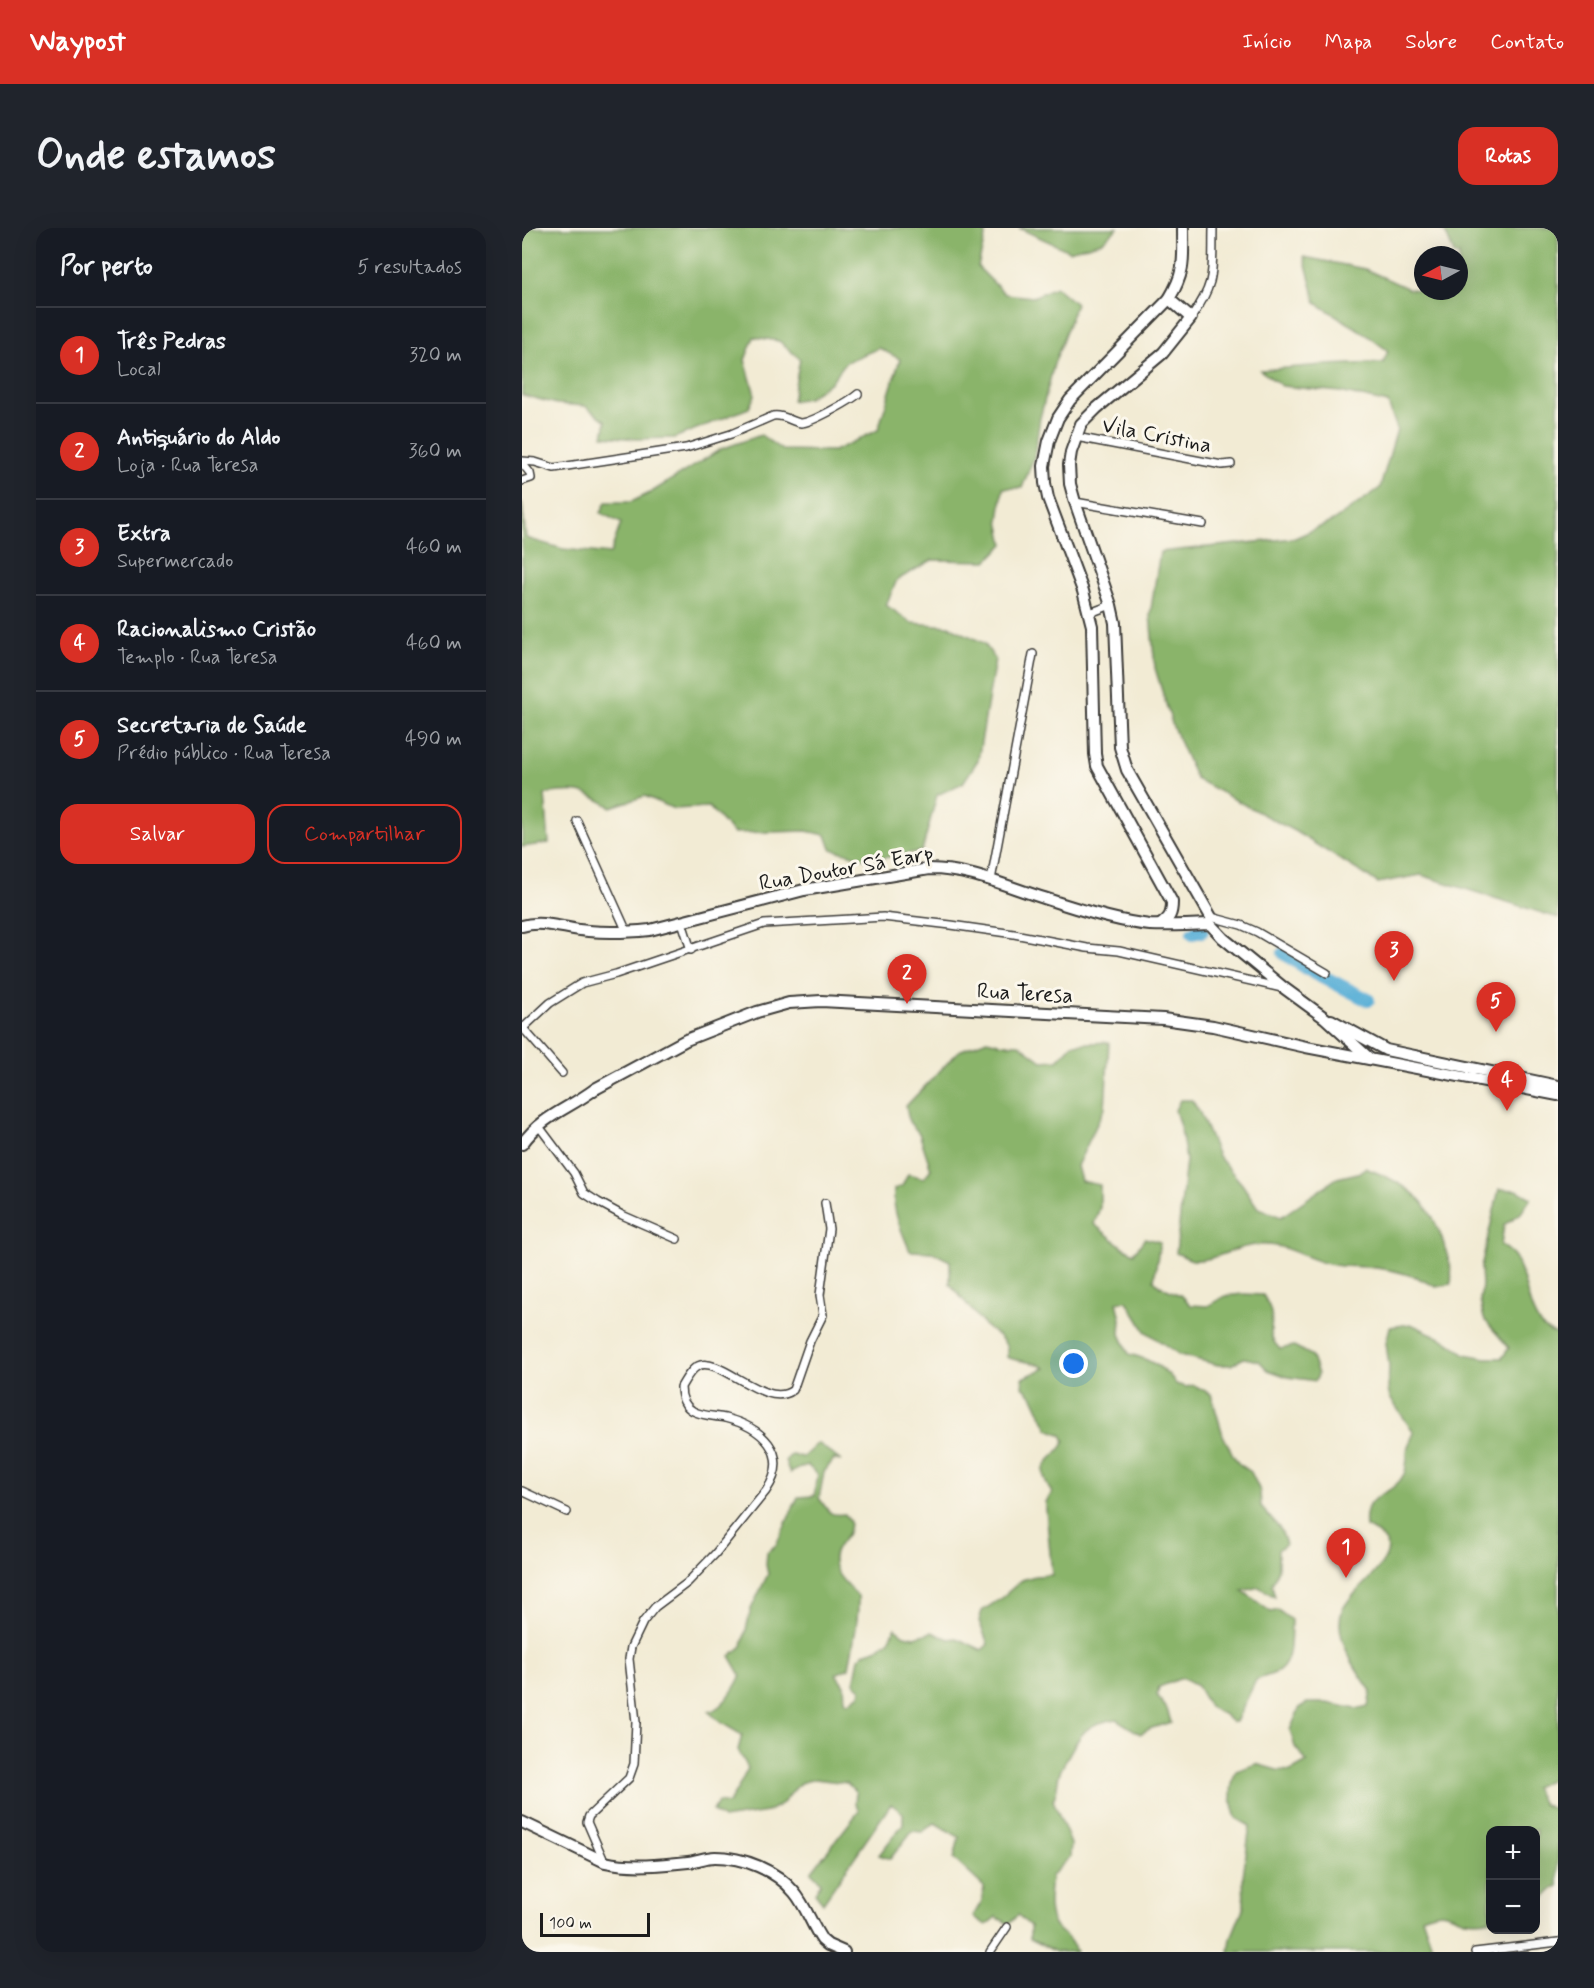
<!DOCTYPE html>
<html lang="pt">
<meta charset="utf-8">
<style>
:root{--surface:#171b24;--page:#20242c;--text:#f1f3f6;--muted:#9ea1a6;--line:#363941;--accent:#d93025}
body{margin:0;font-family:Mynerve,sans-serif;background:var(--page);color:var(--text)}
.controls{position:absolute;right:18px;bottom:18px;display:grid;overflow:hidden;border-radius:12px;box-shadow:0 6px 24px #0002}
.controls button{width:54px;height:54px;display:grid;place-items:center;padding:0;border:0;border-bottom:2px solid var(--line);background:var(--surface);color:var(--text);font:30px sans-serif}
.compass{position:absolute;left:892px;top:18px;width:54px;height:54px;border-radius:50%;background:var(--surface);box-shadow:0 6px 24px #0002;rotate:263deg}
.scale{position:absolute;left:18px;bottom:15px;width:110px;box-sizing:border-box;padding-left:6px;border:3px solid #1c1c1c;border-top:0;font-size:16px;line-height:21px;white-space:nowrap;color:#1c1c1c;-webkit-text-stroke:4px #fbf7ec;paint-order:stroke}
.you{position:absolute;left:552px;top:1136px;width:21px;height:21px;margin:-15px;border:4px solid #fff;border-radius:50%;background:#1a73e8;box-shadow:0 0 0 9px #1a73e833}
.badge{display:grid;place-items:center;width:39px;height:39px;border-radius:50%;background:var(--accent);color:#fff;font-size:20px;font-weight:700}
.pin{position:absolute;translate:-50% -50px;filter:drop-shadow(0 2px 3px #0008)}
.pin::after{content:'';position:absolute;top:32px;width:21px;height:18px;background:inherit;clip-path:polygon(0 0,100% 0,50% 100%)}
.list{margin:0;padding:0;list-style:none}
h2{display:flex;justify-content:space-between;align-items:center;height:78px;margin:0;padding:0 24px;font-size:26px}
h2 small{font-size:20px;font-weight:400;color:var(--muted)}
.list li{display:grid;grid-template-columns:39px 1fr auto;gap:18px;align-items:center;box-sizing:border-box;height:96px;padding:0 24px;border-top:2px solid var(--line)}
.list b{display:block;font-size:22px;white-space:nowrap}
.list p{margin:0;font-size:20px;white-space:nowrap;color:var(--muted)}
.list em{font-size:20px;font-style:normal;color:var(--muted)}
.actions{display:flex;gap:12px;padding:18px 24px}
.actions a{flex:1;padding:14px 0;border:2px solid var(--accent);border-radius:18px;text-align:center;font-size:21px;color:var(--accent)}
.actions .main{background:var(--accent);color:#fff}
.map{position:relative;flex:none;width:1036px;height:1724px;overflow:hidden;border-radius:18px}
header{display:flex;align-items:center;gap:36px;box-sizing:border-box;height:84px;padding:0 30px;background:var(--accent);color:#fff}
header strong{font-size:28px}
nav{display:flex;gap:33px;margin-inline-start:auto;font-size:21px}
.intro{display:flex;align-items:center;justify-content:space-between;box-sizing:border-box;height:144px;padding:0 36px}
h1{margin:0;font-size:42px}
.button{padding:15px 27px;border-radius:18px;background:var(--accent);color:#fff;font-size:21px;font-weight:700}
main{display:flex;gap:36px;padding:0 36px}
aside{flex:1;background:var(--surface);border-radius:18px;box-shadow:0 6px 24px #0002}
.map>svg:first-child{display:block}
.forest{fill:#8ab46b;stroke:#536844;stroke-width:1.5}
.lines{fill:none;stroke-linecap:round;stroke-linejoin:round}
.river{stroke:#5cb0d7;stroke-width:14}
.street-casing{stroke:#3c3b38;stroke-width:10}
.secondary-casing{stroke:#3c3b38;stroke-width:14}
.street{stroke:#fff;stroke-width:7}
.secondary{stroke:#fff;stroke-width:10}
.labels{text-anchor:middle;stroke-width:6;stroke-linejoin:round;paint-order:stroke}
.street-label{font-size:22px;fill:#1c1c1c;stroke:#fbf7ec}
</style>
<header>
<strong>Waypost</strong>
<nav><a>Início</a><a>Mapa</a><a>Sobre</a><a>Contato</a></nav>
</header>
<div class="intro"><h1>Onde estamos</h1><a class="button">Rotas</a></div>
<main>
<aside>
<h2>Por perto<small>5 resultados</small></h2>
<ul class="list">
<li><span class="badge">1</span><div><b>Três Pedras</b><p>Local</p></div><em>320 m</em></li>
<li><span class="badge">2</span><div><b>Antiquário do Aldo</b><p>Loja · Rua Teresa</p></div><em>360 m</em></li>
<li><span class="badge">3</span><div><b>Extra</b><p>Supermercado</p></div><em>460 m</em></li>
<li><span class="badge">4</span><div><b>Racionalismo Cristão</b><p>Templo · Rua Teresa</p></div><em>460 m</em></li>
<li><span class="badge">5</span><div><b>Secretaria de Saúde</b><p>Prédio público · Rua Teresa</p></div><em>490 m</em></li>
</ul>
<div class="actions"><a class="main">Salvar</a><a>Compartilhar</a></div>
</aside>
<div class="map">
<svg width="1036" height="1724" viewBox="0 0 1036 1724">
<rect width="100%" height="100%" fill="#fbf7ec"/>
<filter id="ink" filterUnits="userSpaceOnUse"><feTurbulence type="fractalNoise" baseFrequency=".0167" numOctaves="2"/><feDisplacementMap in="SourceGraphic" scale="12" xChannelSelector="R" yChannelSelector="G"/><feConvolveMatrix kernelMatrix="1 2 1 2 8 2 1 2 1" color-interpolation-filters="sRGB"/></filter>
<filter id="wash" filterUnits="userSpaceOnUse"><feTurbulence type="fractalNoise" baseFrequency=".008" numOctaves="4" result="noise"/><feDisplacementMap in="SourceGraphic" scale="24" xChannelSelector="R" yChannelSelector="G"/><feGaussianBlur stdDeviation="1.35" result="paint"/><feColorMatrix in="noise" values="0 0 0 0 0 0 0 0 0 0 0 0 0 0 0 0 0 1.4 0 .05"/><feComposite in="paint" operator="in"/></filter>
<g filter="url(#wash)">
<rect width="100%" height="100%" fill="#f2ebd4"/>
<g class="forest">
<path d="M 0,0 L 467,0 L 465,0 L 456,39 L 483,66 L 511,69 L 534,59 L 554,76 L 532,136 L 518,190 L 512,229 L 500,260 L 481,260 L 477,293 L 482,316 L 465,333 L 410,332 L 375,352 L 364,377 L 390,395 L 427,398 L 462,415 L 473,431 L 456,532 L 441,555 L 415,567 L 400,623 L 349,632 L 309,621 L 304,607 L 284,603 L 211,605 L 187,579 L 152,581 L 123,568 L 89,579 C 61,562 56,561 23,566 L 27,615 L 0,619 L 0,275 L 4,310 L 41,321 L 88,326 L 99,295 L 79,285 L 84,274 L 109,274 L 128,265 L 199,221 L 239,207 L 260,222 L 312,223 L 356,202 L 378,131 L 357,120 L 324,134 L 309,154 L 286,170 L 270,173 L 278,131 L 257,113 L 232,109 L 223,132 L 233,167 L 227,180 L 152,210 L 115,211 L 81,208 L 84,193 L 63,178 L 35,176 L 0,167 Z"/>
<path d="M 497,0 L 596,0 L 580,14 L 547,23 Z"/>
<path d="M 916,0 L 1036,0 L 1036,690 L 899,647 L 856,655 L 774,604 L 674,551 L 651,499 L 633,440 L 628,387 L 638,324 L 773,310 L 811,293 L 858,260 L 875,201 L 866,175 L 818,164 L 760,158 L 738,142 L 801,137 L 861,135 L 866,123 L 842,105 L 794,75 L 782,29 L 843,41 L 887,61 L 918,64 L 937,63 L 937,27 L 933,27 L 923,4 Z"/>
<path d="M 465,812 L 481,816 L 497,816 L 520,833 L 536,832 L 551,816 L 587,814 L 583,879 L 555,938 L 559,953 L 578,957 L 578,979 L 572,996 L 602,1020 L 612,1025 L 623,1010 L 638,1014 L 632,1052 L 638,1058 L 660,1068 L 669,1077 L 686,1078 L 703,1068 L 721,1066 L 741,1067 C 744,1072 748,1079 749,1085 C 752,1102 743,1106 758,1121 L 772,1118 L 789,1127 L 796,1146 L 794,1153 L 766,1149 L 746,1142 L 737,1133 L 722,1130 L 709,1137 L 696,1137 L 658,1127 L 623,1103 L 605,1073 L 595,1074 L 599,1091 L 598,1106 L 607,1126 C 624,1130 645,1140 654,1156 L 664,1159 L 672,1157 L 689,1166 L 701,1207 L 711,1227 L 716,1235 L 729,1244 L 738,1263 L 739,1279 L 759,1302 L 764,1316 L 756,1322 L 756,1341 L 750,1357 L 753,1369 L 737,1359 L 721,1363 L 749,1384 L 756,1382 L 769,1392 C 768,1408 771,1433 757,1443 C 750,1447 741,1449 734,1452 L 714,1494 L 710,1494 L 701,1486 L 687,1479 L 675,1458 L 660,1450 L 637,1459 L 635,1467 L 645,1481 L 649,1494 L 627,1501 L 618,1506 L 594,1491 C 585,1493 575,1494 567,1500 C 557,1506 543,1533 538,1544 C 534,1554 537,1561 531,1572 L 549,1616 L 548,1629 L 529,1648 C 528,1663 523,1687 534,1699 C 543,1708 550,1712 554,1724 L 534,1724 L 508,1711 L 508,1698 L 496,1687 L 487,1696 L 474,1689 L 464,1697 L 451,1688 L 460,1673 L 462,1659 L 432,1631 L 437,1609 L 413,1595 L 400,1604 L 390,1603 L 368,1631 L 357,1627 L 381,1596 L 381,1585 L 369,1576 L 301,1675 L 293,1665 L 299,1654 L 289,1644 L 337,1583 L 333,1576 L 334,1564 L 325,1555 L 293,1551 L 278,1555 L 261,1575 L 245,1584 L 201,1591 L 191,1583 L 196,1574 L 206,1576 L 215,1562 L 226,1540 L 216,1522 L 220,1507 L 198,1494 L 187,1484 C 202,1479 212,1462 219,1447 L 208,1428 L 220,1418 L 229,1381 L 246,1346 L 244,1337 L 245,1324 L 254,1317 L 276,1269 L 292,1268 L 296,1247 L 285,1237 L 268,1245 L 263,1233 L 269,1227 L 281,1229 L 296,1215 L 319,1233 L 312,1231 L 302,1244 L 297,1270 C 307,1283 305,1288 323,1286 L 328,1294 C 327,1309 323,1308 316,1319 C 303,1339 323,1355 336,1368 C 337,1393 331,1415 327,1440 L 314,1446 L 322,1457 L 323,1472 L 326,1475 L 338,1466 L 339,1461 L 332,1455 L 337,1430 L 342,1425 L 354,1421 L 367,1413 L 373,1400 L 382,1407 L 393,1409 L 410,1404 L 427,1411 L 435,1410 L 460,1422 L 466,1416 L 457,1393 L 460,1383 L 478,1371 L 500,1352 L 513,1348 L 530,1347 L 524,1282 L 524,1274 L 530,1265 C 509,1233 532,1236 543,1213 L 540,1207 L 526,1201 L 511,1169 L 500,1158 L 501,1150 L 523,1140 C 512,1132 498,1135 485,1129 L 485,1118 L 478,1109 L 463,1098 L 428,1056 L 428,1033 L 410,1024 L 388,1023 C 379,1002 370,983 372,961 L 380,958 L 386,946 L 402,950 L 409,941 L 397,905 L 387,894 L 384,878 L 437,823 Z"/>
<path d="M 658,872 L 670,872 L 678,885 L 696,928 L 720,956 L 736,980 L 759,989 L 815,950 L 836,945 L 843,940 C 889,957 909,973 923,1020 C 927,1033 931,1043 929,1056 L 914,1059 C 892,1046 870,1041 844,1039 C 834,1038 823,1039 812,1037 C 784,1033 765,1014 734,1017 C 713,1018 692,1034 671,1032 C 666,1031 659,1027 654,1025 L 664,932 L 659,902 L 653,882 Z"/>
<path d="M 977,961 L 995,962 L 1009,970 L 999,985 L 982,997 L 979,1017 C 983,1020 990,1024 993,1029 C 1007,1051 1004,1103 1036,1106 L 1036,1548 L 1012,1559 L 1021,1576 L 1036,1584 L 1036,1658 C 1024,1664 1023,1672 1014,1679 L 1014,1602 L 969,1602 L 968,1692 C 961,1692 951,1694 943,1692 C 923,1685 923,1680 900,1689 L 912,1724 L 707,1724 L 709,1710 L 722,1678 L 721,1648 L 728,1598 L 714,1590 C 708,1573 707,1561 714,1543 L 734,1536 L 755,1542 L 769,1543 L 785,1534 L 773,1519 L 768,1502 L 778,1479 L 785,1475 L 805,1475 L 834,1481 L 846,1478 L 849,1463 C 834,1442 811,1409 820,1383 C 826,1365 872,1336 865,1317 C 862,1308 852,1303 844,1299 C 840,1261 869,1272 882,1246 C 886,1237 884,1227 886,1218 C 888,1214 890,1209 892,1205 L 868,1170 L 866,1162 L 867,1138 L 864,1115 L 868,1099 L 889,1096 L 925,1113 L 943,1126 L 964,1130 L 980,1130 L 987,1120 L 962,1091 L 958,1072 L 960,1057 L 959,1039 Z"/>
</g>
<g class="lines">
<g class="river">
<path d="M 671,705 L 680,703"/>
<path d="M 762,725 L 786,741 L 846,772"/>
</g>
</g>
</g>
<g filter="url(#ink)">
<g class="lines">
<g class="street-casing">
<g id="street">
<path d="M 669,90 C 695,53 690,43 691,0"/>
<path d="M 554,209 L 700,237 L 709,236"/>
<path d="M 0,233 L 13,234 L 32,240 L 164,220 L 209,206 L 251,188 C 262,186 269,194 279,195 C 289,195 328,173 336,166"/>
<path d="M 0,235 L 8,245 L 9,250 L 0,253"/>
<path d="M 553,274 L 681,296"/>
<path d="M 568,385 L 589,377"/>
<path d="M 55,593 L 105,704"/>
<path d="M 469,652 L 511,426"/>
<path d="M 688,693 L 689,689 L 719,697 L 735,704 L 805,745"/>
<path d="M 160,694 L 169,722"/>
<path d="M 0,799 L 40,845"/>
<path d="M 0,801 L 28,775 L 60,755 L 94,746 L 242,696 L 329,691 L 361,689 L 429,697 L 492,706 L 565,720 L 597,723 L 760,760"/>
<path d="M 16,897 L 52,945 L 62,965 L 76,974 L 100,987 L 155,1011"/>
<path d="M 0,1263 L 45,1284"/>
<path d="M 82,1633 L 65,1594 L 67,1588 L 107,1550 L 112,1536 L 114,1494 L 107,1431 L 109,1419 L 121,1394 L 133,1379 L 165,1355 L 193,1326 L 244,1263 C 270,1225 239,1199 203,1190 C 193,1188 180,1188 171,1183 C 162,1178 159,1169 159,1159 C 163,1152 169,1141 176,1138 C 198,1127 244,1183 271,1162 L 288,1113 L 301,1087 L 298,1067 L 307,1001 L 303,975"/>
<path d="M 468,1724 L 485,1699"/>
<path d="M 953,1724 L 1036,1714"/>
</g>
</g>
<g class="secondary-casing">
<g id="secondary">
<path d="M 647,71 L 669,90 L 641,125 L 575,180 L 559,196 L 549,224 L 547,237 L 548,256 L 553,274 L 589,377 L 593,395 L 598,519 L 605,542 L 689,689"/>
<path d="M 638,697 C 648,690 650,686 650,674 L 575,538 L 573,526 L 570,398 L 561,363 L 526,270 L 523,255 L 522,238 L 527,213 L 536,190 L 548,172 L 647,71 C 664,43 661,31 661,0"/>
<path d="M 0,698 C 21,691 45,702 66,703 C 87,705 108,704 128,702 L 282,662 L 407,641 C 448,641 483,658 522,670 C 552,680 597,694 628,697 C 648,698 668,697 688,696 L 701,710 L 762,760 L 803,790 L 848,831"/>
<path d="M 809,792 L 864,822 L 1036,858"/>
<path d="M 0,916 C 21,887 45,882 73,861 L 164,812 L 235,784 L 267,775 L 299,773 L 641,791 L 691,798 L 784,819 L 1036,867"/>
<path d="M 0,1594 L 83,1634 C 109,1640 139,1637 166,1634 C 175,1633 184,1629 193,1629 C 221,1629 254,1642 272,1664 C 284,1678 289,1696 300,1712 L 306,1717 L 322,1724"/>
</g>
</g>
<use href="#street" class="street"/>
<use href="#secondary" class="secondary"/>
</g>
</g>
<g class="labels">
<g class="street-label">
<text transform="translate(635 206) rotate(11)" y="8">Vila Cristina</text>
<text transform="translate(324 639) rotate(-10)" y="8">Rua Doutor Sá Earp</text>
<text transform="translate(503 764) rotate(3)" y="8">Rua Teresa</text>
</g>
</g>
</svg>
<div class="controls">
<button>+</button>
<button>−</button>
</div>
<svg class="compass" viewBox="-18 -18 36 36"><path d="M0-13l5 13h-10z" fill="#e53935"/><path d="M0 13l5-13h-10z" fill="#9ea1a6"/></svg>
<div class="scale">100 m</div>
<div class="you"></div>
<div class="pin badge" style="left:824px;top:1350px">1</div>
<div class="pin badge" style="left:385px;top:776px">2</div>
<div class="pin badge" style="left:872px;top:753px">3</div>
<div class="pin badge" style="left:985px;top:883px">4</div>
<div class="pin badge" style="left:974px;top:804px">5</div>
</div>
</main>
